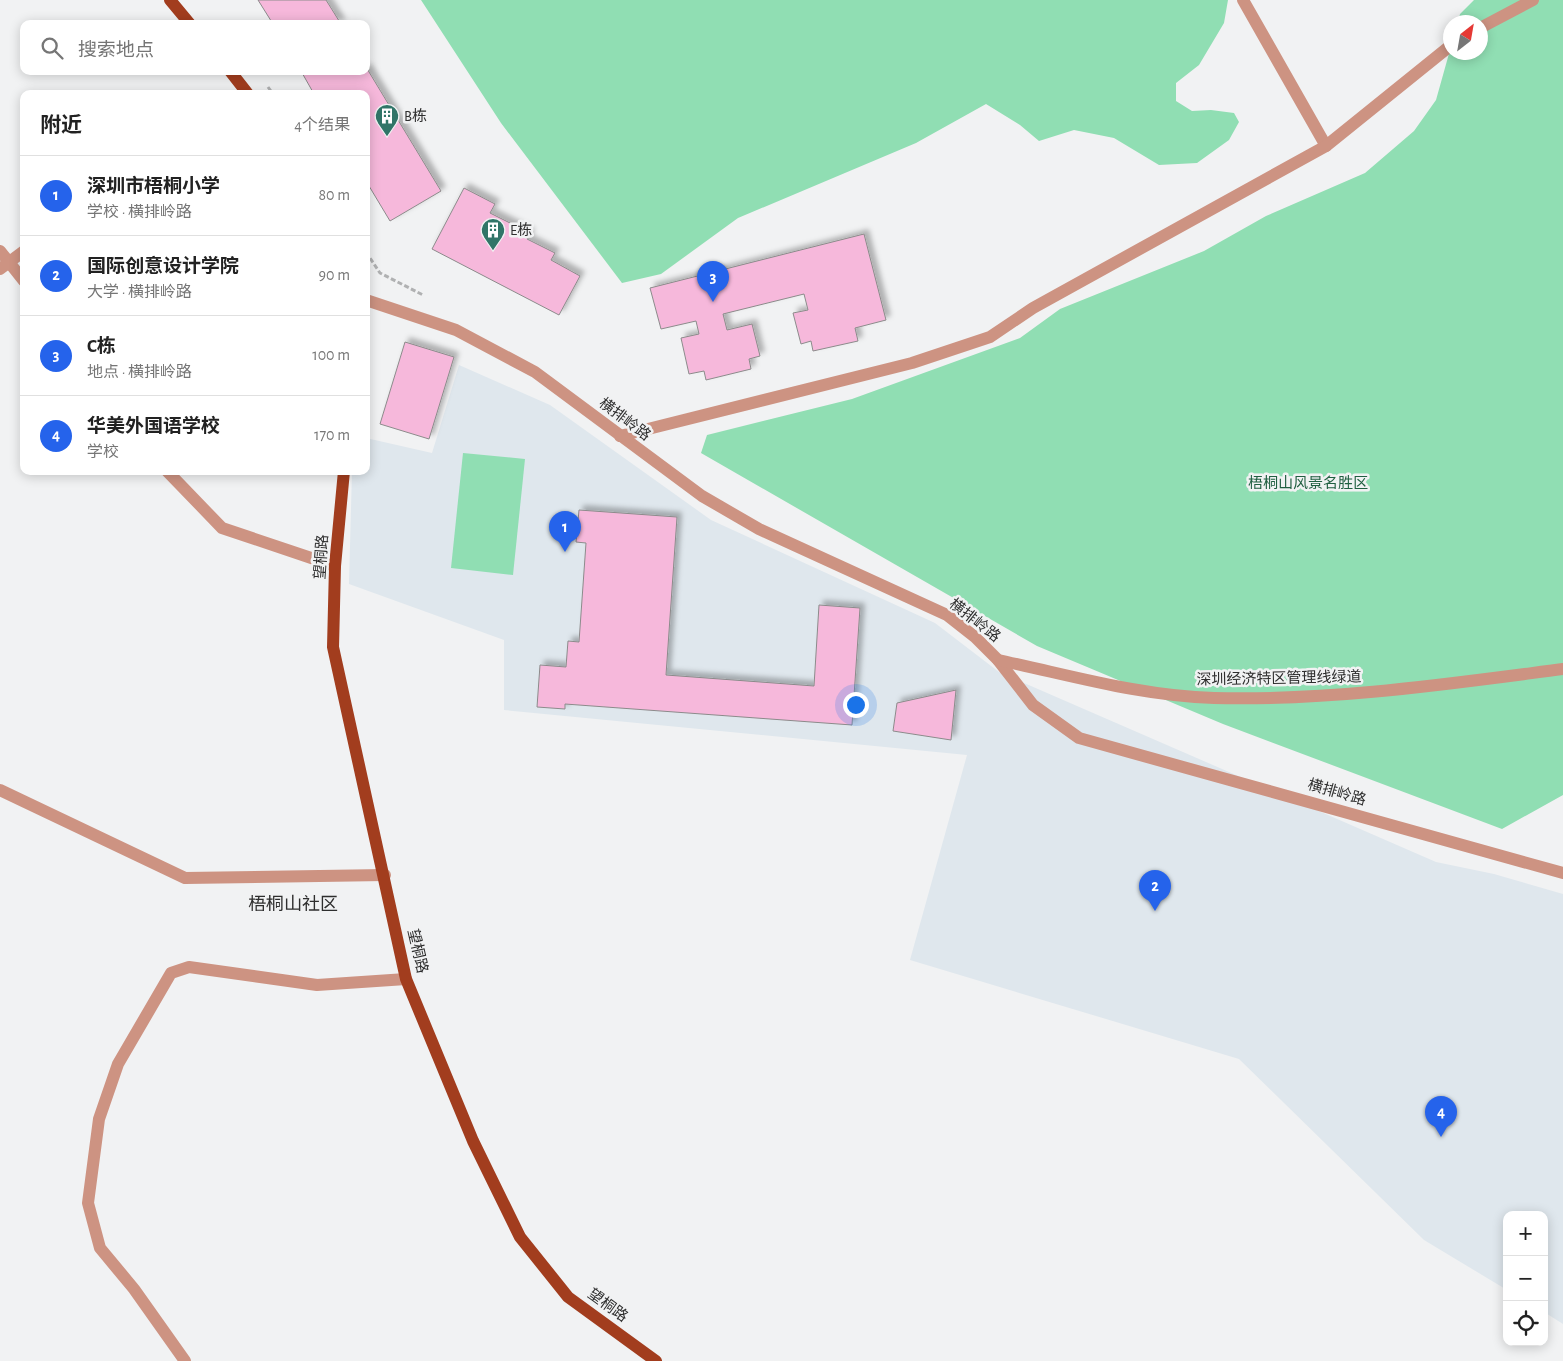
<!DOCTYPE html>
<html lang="zh">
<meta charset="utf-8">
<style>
:root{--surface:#fff;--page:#f6f6f6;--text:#222;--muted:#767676;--line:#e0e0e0;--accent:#2563eb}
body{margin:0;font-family:"Alegreya Sans","Noto Sans SC",sans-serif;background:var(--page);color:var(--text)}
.controls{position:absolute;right:15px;bottom:15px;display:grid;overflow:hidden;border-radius:10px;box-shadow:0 2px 12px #0003}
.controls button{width:45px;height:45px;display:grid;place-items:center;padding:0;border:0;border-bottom:1px solid var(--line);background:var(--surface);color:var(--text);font:25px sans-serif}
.compass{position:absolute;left:1443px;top:15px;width:45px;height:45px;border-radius:50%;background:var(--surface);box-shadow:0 2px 12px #0003;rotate:31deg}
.you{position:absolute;left:855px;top:704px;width:18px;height:18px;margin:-12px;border:4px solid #fff;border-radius:50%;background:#1a73e8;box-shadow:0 0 0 8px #1a73e833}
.badge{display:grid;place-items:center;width:32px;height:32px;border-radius:50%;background:var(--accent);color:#fff;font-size:16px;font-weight:700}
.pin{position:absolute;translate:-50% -41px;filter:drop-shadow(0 1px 2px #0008)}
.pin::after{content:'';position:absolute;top:26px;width:18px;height:15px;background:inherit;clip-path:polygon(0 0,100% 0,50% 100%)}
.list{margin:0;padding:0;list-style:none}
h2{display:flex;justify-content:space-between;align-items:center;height:65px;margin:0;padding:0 20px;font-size:21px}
h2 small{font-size:16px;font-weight:400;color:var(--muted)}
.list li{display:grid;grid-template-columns:32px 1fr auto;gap:15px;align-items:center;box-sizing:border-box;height:80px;padding:0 20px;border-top:1px solid var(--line)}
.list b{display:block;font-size:19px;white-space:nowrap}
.list p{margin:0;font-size:16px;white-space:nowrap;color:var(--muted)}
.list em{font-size:16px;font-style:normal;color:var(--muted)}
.icon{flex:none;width:28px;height:28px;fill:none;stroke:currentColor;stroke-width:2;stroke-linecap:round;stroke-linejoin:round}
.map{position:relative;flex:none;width:1563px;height:1361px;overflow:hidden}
.search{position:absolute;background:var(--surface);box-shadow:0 2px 12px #0003;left:20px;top:20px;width:350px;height:55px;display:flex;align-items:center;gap:12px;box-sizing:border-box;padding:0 18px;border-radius:10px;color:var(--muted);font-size:19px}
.panel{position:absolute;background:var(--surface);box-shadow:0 2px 12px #0003;left:20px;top:90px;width:350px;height:385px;border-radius:10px}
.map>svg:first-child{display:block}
.built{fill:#dfe7ed}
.green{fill:#90deb3}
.building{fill:#f6b8db;stroke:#8c8b8b;filter:url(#shadow)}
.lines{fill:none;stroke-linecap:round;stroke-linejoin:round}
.path{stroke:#b0b1b2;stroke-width:3;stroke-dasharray:5 2.5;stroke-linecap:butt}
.minor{stroke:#cd9382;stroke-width:12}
.major{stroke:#a23d1e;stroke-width:12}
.labels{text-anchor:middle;stroke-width:5;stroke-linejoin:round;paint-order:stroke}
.poi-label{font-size:15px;fill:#2e2e2e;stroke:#f1f2f3;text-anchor:start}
.street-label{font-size:15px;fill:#2e2e2e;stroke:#f1f2f3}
.park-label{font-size:15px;fill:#205f41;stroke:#f1f2f3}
.quarter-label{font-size:18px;fill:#2e2e2e;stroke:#f1f2f3}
</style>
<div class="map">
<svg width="1563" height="1361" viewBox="0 0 1563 1361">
<defs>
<filter id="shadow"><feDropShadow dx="4.5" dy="-4.5" stdDeviation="2.5" flood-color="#0004"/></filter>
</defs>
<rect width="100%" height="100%" fill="#f1f2f3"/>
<path class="built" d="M 459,365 L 550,405 L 711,520 L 935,623 L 999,672 L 1436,862 L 1494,874 L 1563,894 L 1563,1324 L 1544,1312 L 1544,1215 L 1507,1215 L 1507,1290 L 1424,1240 L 1239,1059 L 910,960 L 967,755 L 504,710 L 504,640 L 349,584 L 352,471 L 366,471 L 366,438 L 432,453 Z"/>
<g class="green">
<path d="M 421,0 L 1228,0 L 1224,23 L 1199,65 L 1176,83 L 1176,101 L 1192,111 L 1211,110 L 1234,113 L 1239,122 L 1229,140 L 1197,163 L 1159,165 L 1114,138 L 1074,130 L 1039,141 L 1020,125 L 986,104 L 916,143 L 738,218 L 661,274 L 622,283 L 501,123 Z"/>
<path d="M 1474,0 L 1563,0 L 1563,795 L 1502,829 L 1223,724 L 1037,646 L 701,453 L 707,435 L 852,399 L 1020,338 L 1060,309 L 1204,251 L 1266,216 L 1365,173 L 1414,131 L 1436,100 L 1450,50 L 1450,52 L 1480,52 L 1480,22 L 1458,22 L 1460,14 Z"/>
<path d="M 463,453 L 525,459 L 513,575 L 451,568 Z"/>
</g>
<g class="building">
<path d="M 258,0 L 326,0 L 341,24 L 273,24 Z"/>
<path d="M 366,67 L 441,191 L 390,221 L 366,181 L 366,94 L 314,94 L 301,71 L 366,71 Z"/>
<path d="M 464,188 L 495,204 L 490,213 L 530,233 L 527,239 L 555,253 L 551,260 L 580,276 L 559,315 L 432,249 Z"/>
<path d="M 864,234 L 886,320 L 855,328 L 858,341 L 813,351 L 811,341 L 801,344 L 793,313 L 808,310 L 804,294 L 723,314 L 727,330 L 752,324 L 760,356 L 749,359 L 751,369 L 706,380 L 704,371 L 689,374 L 681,338 L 699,334 L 696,321 L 661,329 L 650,288 Z"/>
<path d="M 405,342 L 454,357 L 429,439 L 380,424 Z"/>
<path d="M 579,510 L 677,517 L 666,675 L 814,686 L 819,605 L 860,608 L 852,725 L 565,704 L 565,709 L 537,707 L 540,665 L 566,667 L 568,641 L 579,642 L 586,543 L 576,542 Z"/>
<path d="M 956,690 L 951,740 L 893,731 L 897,703 Z"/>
</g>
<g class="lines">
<g class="path">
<path d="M 268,87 L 273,94"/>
<path d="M 366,252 L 380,273 L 423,295"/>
</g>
<g class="minor">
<path d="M 1243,0 L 1326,146"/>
<path d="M 1480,28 L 1533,0"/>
<path d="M 0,251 L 24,281"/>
<path d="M 0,269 L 24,251"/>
<path d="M 366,300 L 456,330 L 535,372 L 702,496 L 759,529 L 947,615 L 975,637 L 998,660 L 1033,705 L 1079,738 L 1563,873"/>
<path d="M 620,436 L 912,363 L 990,337 L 1033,308 L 1326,146 L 1450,46"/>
<path d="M 167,471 L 222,528 L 335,566"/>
<path d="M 998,660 C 1070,675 1140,696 1214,698 C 1331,701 1447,684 1563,669"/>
<path d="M 0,790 L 185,878 L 385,875"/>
<path d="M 185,1361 L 134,1289 L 100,1248 L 88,1203 L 99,1119 L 118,1064 L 171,973 L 189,967 L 317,985 L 406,979"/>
</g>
<g class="major">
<path d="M 170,0 L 190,24"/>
<path d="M 230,71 L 248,94"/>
<path d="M 344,471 L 335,566 L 333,647 L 406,979 L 473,1141 L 520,1237 L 568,1297 L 656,1361"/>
</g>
</g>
<defs>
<g id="building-pin" transform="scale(1.25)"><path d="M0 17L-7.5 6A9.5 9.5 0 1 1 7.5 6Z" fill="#317568" stroke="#f1f2f3"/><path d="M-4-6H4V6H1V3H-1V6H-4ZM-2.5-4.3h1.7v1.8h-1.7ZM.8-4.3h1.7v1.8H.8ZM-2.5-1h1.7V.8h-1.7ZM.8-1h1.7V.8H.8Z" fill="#fff"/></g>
</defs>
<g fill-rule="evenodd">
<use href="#building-pin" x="387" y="116"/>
<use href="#building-pin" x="493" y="230"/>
</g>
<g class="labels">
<g class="poi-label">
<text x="404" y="121">B栋</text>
<text x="510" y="235">E栋</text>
</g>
<g class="street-label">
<text transform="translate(625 419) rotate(37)" y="5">横排岭路</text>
<text transform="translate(321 557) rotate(-86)" y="5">望桐路</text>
<text transform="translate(975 620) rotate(38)" y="5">横排岭路</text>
<text transform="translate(1279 678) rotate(-1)" y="5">深圳经济特区管理线绿道</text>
<text transform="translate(1337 792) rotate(16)" y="5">横排岭路</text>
<text transform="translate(418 951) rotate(77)" y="5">望桐路</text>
<text transform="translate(608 1305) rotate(36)" y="5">望桐路</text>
</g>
<g class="park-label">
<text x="1308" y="488">梧桐山风景名胜区</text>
</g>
<g class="quarter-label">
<text x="293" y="910">梧桐山社区</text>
</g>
</g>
</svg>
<div class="controls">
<button>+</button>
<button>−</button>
<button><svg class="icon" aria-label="locate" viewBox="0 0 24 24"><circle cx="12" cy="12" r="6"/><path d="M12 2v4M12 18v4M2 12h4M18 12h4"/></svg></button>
</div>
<svg class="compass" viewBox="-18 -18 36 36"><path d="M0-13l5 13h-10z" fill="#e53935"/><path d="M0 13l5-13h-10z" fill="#767676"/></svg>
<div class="you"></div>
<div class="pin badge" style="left:565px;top:552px">1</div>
<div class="pin badge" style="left:1155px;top:911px">2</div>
<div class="pin badge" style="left:713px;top:302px">3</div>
<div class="pin badge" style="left:1441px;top:1137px">4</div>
<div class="search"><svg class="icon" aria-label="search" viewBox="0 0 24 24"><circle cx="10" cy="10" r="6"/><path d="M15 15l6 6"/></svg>搜索地点</div>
<section class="panel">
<h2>附近<small>4个结果</small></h2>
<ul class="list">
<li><span class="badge">1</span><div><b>深圳市梧桐小学</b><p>学校 · 横排岭路</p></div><em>80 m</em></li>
<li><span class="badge">2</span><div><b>国际创意设计学院</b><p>大学 · 横排岭路</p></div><em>90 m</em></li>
<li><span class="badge">3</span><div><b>C栋</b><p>地点 · 横排岭路</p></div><em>100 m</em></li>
<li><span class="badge">4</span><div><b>华美外国语学校</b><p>学校</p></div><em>170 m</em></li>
</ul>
</section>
</div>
